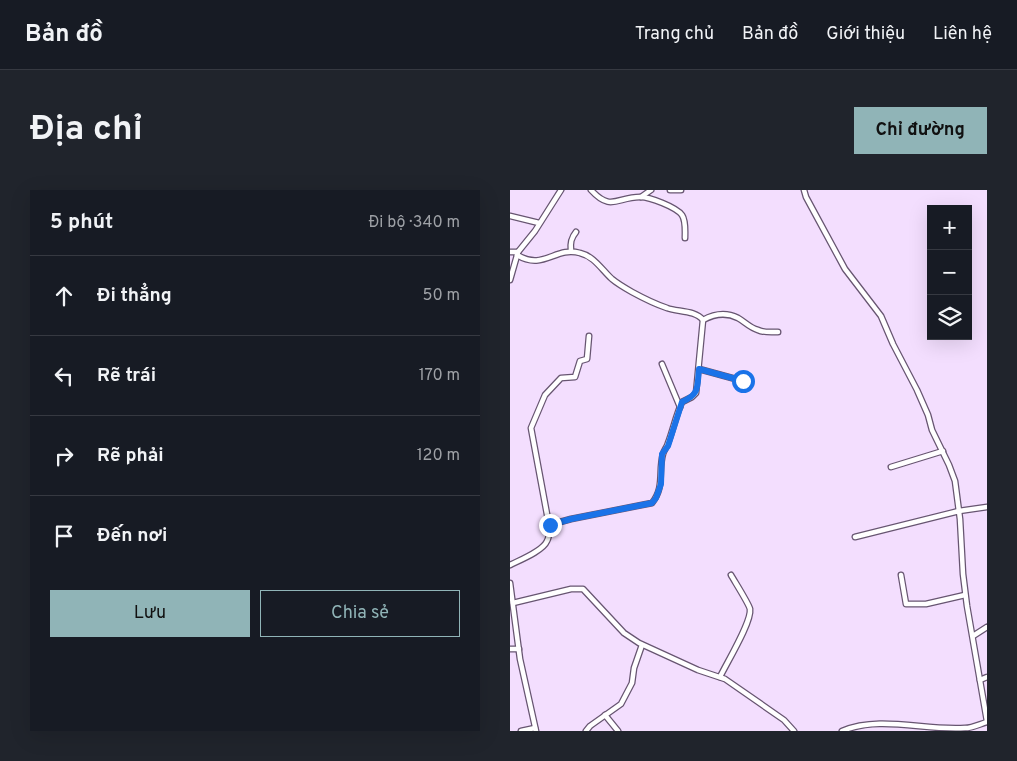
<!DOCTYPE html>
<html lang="vi">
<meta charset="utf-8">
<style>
:root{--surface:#171b24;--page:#20242c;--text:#f1f3f6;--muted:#9ea1a6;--line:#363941;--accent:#90b4b7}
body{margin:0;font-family:Overpass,sans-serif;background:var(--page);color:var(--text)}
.controls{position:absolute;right:15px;top:15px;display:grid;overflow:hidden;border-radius:0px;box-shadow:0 5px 20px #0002}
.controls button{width:45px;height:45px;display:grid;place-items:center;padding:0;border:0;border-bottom:1px solid var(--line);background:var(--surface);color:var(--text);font:25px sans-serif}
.stop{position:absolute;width:15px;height:15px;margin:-11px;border:4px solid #1a73e8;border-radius:50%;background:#fff}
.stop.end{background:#1a73e8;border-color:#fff;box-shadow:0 1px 5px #0008}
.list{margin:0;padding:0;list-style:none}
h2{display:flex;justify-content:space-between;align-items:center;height:65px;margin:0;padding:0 20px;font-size:21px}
h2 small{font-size:16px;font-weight:400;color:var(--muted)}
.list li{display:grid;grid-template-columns:32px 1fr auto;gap:15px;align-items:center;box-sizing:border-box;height:80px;padding:0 20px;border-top:1px solid var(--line)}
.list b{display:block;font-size:19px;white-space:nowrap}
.list em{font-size:16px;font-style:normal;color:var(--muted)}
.actions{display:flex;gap:10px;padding:15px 20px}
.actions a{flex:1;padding:11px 0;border:1px solid var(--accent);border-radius:0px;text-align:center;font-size:18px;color:var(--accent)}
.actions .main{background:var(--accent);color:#111}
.icon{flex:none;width:28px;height:28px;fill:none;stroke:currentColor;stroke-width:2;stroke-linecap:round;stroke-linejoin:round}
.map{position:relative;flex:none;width:477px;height:541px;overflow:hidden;border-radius:0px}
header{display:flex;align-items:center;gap:30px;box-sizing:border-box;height:70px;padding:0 25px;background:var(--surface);border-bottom:1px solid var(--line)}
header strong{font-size:24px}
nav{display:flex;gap:28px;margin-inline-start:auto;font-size:18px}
.intro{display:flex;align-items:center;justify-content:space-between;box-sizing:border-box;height:120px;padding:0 30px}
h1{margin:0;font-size:35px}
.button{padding:12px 22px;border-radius:0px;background:var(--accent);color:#111;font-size:18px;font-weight:700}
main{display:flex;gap:30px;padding:0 30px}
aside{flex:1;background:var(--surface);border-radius:0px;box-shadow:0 5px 20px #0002}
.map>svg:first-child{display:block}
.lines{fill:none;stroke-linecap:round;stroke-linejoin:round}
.street-casing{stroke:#675571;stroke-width:7}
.street{stroke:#fff;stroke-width:4.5}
.route{stroke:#1a73e8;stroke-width:6}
</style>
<header>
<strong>Bản đồ</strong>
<nav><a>Trang chủ</a><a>Bản đồ</a><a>Giới thiệu</a><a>Liên hệ</a></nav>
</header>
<div class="intro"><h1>Địa chỉ</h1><a class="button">Chỉ đường</a></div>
<main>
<aside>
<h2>5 phút<small>Đi bộ · 340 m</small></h2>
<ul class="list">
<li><svg class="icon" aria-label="ahead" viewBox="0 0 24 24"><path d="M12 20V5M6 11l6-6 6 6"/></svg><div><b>Đi thẳng</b></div><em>50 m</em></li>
<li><svg class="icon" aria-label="left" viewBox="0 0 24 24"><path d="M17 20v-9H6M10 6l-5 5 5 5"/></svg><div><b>Rẽ trái</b></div><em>170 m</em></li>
<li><svg class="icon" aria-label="right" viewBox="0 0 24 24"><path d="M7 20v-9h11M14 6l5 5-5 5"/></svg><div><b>Rẽ phải</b></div><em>120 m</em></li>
<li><svg class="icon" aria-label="arrive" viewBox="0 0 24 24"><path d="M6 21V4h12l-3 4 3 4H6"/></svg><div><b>Đến nơi</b></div></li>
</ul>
<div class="actions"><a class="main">Lưu</a><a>Chia sẻ</a></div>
</aside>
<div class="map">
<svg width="477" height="541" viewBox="0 0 477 541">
<rect width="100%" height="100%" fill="#f3defe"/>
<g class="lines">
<g class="street-casing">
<g id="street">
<path d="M 81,0 C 101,22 107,7 130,7 C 140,7 166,17 172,25 C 176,31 175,41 175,48"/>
<path d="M 160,0 L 171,0"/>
<path d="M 294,0 L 296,7 L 335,79 L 371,126 L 383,154 L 407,200 L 418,225 L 422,240 L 439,275 L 445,291 L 450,329 L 453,384 L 457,416 L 477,531"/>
<path d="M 131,7 L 141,0"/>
<path d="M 0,26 L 29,33"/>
<path d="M 61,61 C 60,53 61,48 66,42"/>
<path d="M 0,62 L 8,62 L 0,90"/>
<path d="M 8,62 L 25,41 L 51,0"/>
<path d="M 7,65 C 34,81 45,56 70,63 C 84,66 92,80 102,89 C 108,94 115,98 122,102 C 133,108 145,114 157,118 C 168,122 185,120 193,130 L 186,203 L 182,207 L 172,212 C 166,225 163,240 158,253 C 157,257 154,260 153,264 C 148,281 155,297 142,313 L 61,329 L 39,335"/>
<path d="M 193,130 C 204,124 216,122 228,128 C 235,132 240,138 248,140 C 254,143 262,142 268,142"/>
<path d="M 152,174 L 170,217"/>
<path d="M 189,179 L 233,191"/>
<path d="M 381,277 L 433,261"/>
<path d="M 345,347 L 449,321 L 477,317"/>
<path d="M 0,375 C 10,370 33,361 37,351 C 40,346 39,340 39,335 L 21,238 L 35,205 L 51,188 L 65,187 L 70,171 L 77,169 L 79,146"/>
<path d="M 391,385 L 396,414 L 416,414 L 455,405"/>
<path d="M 0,393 L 10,469 L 26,541"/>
<path d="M 3,413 L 61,399 L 73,399 L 114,443 L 129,453 L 188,480 L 215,489 L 274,530 L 284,541"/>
<path d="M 463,446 L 477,437"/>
<path d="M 0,459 L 9,459"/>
<path d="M 210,487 C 216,474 242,432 240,419 C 239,414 225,392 221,385"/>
<path d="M 470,490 L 477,487"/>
<path d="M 95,525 L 108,541"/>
<path d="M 11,541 L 25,538"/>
<path d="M 76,541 L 80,536 L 111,514 L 122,493 L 124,478 L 132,455"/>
<path d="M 332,541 C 371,525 414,541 455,538 C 462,538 470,534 477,532"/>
</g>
</g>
<use href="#street" class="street"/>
</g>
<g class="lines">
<path class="route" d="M 40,335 L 61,329 L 142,313 L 146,308 L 151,294 L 152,264 L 158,256 L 172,212 C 190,204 187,197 189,179 L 233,191"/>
</g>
</svg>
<div class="controls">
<button>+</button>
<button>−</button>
<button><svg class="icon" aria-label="layers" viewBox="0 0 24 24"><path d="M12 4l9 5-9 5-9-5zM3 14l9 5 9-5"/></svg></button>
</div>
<div class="stop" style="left:233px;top:191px"></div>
<div class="stop end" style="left:40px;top:335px"></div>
</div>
</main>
